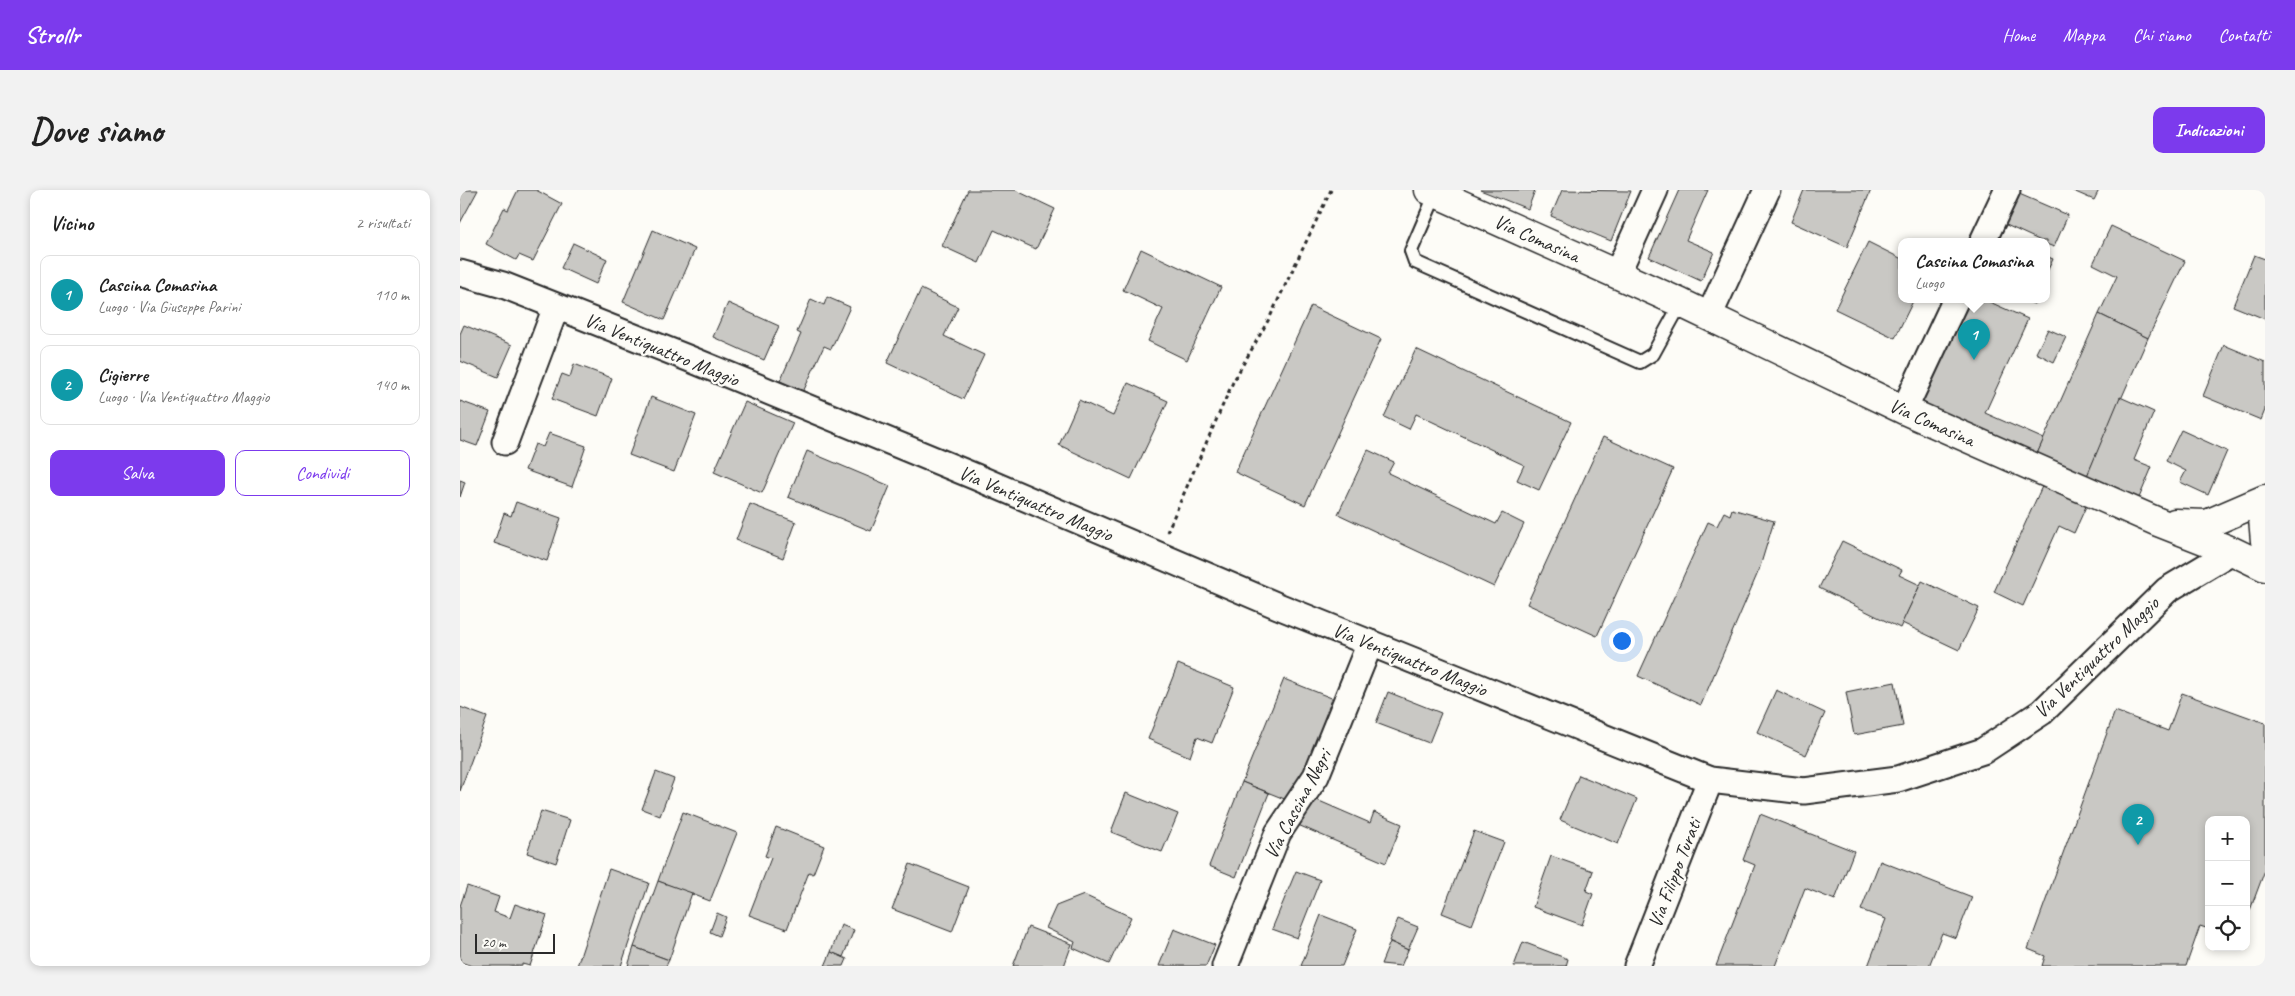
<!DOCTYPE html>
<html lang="it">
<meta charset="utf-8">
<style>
:root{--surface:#fff;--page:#f2f2f2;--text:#222;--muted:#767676;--line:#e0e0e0;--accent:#7c3aed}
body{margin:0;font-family:Caveat,sans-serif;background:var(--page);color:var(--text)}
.controls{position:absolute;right:15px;bottom:15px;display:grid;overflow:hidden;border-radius:10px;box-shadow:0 2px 8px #0003}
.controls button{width:45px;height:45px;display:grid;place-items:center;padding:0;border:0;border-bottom:1px solid var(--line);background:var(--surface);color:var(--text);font:25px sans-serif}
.scale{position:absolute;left:15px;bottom:12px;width:80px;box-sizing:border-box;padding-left:5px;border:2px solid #2b2b2b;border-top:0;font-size:14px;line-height:18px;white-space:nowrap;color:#2b2b2b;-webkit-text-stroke:4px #fdfcf7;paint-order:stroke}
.you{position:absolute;left:1161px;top:450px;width:18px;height:18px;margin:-12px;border:4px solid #fff;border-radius:50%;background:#1a73e8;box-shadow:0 0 0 8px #1a73e833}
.badge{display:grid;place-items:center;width:32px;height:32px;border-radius:50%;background:var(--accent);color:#fff;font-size:16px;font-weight:700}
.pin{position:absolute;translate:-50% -41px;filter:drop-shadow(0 1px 2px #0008)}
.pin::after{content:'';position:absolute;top:26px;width:18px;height:15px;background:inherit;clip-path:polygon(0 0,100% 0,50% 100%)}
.popup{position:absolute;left:1438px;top:48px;width:152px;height:65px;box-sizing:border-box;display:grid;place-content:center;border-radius:10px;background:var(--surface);filter:drop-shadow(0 1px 4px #0005);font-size:16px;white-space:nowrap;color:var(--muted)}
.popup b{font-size:19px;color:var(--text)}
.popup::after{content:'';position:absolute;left:50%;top:100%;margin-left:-10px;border:10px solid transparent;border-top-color:var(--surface)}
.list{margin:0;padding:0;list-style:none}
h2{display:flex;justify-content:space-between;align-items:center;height:65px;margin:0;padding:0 20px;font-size:21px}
h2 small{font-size:16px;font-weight:400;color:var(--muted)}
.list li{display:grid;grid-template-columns:32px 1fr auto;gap:15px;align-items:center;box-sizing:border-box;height:80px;margin:0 10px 10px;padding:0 10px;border:1px solid var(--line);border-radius:10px}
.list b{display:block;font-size:19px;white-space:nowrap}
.list p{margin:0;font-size:16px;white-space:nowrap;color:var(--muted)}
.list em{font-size:16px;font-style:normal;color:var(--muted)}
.actions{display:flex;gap:10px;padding:15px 20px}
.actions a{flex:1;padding:11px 0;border:1px solid var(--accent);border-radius:10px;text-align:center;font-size:18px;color:var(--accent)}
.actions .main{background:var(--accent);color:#fff}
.icon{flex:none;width:28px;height:28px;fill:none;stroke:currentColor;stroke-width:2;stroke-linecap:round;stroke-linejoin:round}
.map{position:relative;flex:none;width:1805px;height:776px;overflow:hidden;border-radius:10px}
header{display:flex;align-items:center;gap:30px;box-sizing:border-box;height:70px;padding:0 25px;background:var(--accent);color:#fff}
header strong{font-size:24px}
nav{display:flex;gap:28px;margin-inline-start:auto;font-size:18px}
.intro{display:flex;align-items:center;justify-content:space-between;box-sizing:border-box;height:120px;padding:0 30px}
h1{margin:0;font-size:35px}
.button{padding:12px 22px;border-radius:10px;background:var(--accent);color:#fff;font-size:18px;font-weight:700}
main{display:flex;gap:30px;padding:0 30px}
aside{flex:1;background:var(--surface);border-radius:10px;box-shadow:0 2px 8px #0003}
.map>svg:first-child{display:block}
.building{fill:#c9c8c4;stroke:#2b2b2b}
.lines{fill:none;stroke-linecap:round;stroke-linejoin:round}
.service-casing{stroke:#2b2b2b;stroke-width:16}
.minor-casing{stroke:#2b2b2b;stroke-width:29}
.tertiary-casing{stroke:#2b2b2b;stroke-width:31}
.secondary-casing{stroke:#2b2b2b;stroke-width:31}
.path{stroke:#2b2b2b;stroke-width:3;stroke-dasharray:4 4;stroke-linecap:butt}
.service{stroke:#fdfcf7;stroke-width:12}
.minor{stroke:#fdfcf7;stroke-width:25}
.tertiary{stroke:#fdfcf7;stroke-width:28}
.secondary{stroke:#fdfcf7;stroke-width:28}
.labels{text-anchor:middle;stroke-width:4.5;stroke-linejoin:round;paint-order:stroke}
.street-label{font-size:20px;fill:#2b2b2b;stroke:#fdfcf7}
</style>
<header>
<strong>Strollr</strong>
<nav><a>Home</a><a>Mappa</a><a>Chi siamo</a><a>Contatti</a></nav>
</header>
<div class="intro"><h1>Dove siamo</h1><a class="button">Indicazioni</a></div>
<main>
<aside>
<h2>Vicino<small>2 risultati</small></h2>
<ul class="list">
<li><span class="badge" style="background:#0f9aa8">1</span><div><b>Cascina Comasina</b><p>Luogo · Via Giuseppe Parini</p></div><em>110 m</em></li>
<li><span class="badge" style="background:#0f9aa8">2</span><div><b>Cigierre</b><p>Luogo · Via Ventiquattro Maggio</p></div><em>140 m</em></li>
</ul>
<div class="actions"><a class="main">Salva</a><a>Condividi</a></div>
</aside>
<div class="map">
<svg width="1805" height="776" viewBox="0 0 1805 776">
<rect width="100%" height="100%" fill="#fdfcf7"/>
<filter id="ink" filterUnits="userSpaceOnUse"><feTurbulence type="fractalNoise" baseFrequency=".02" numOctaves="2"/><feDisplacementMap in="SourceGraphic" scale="10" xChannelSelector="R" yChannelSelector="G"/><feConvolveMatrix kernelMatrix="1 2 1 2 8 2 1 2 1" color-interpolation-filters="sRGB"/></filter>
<g filter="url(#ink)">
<g class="building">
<path d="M 0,0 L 18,0 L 0,33 Z"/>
<path d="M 58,0 L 76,0 L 102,14 L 73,71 L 59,65 L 56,70 L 26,54 L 44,18 L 48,20 Z"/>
<path d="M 508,0 L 555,0 L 595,19 L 576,59 L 534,40 L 519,73 L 482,56 Z"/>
<path d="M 1020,0 L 1075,0 L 1068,19 Z"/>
<path d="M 1102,0 L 1171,1 L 1151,51 L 1091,26 Z"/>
<path d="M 1219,0 L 1248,0 L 1226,50 L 1254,62 L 1241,91 L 1189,67 Z"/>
<path d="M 1344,0 L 1411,0 L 1387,57 L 1331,32 Z"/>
<path d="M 1611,0 L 1639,0 L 1634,10 Z"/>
<path d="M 1557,3 L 1608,25 L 1594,57 L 1586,54 L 1586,51 L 1581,51 L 1544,34 Z"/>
<path d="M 1651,36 L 1725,71 L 1688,148 L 1639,124 L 1657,86 L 1633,74 Z"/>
<path d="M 193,40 L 235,59 L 204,130 L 163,112 Z"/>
<path d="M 1408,52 L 1442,69 L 1442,109 L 1454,109 L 1435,148 L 1375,119 Z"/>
<path d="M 113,53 L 147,69 L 136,94 L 101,78 Z"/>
<path d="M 681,59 L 761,97 L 727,170 L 688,151 L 703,119 L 663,100 Z"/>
<path d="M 1794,65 L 1805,69 L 1805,129 L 1773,116 Z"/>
<path d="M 1586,66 L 1593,69 L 1586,84 Z"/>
<path d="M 461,99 L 498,117 L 484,146 L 524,165 L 503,209 L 427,173 Z"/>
<path d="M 367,107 L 390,117 L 371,159 L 364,156 L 343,202 L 320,191 L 341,144 L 337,142 L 351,109 L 364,115 Z"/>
<path d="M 1508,109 L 1523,109 L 1568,129 L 1525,223 L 1584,249 L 1577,264 L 1461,212 Z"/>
<path d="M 1561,109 L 1576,109 L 1574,114 Z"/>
<path d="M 268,113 L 319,136 L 304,170 L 253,147 Z"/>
<path d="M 851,116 L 921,149 L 845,315 L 775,282 Z"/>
<path d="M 1639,124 L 1688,148 L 1627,286 L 1577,264 Z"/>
<path d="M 4,135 L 52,155 L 38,187 L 0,171 L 0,144 Z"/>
<path d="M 1588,139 L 1606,147 L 1594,172 L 1576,163 Z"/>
<path d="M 1764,155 L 1805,172 L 1805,220 L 1801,230 L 1743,206 Z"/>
<path d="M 956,159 L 1111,232 L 1079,300 L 1057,290 L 1064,275 L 956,224 L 949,239 L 924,227 Z"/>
<path d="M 114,174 L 152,188 L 138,226 L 92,209 L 102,184 L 110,187 Z"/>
<path d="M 668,193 L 708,211 L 671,289 L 599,255 L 619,210 L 653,226 Z"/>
<path d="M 191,207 L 236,225 L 214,282 L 169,265 Z"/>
<path d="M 1660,207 L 1694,222 L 1674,270 L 1692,277 L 1679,308 L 1627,286 Z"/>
<path d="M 0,211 L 30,222 L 17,256 L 0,250 Z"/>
<path d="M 285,212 L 333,233 L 302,303 L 254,282 Z"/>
<path d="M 1721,240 L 1767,261 L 1748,305 L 1720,292 L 1726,281 L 1706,271 Z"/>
<path d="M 89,243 L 126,256 L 112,297 L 65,280 L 75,254 L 83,257 Z"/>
<path d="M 1143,247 L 1213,279 L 1137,446 L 1067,414 Z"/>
<path d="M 908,260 L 934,272 L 928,283 L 1036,334 L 1042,323 L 1064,334 L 1034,397 L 878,324 Z"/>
<path d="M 347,261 L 430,296 L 411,341 L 328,307 Z"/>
<path d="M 0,290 L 5,292 L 0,307 Z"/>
<path d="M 1584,292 L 1628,312 L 1614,343 L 1599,336 L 1563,416 L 1534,402 Z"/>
<path d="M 56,312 L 101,328 L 87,371 L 34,353 L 44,323 L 51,326 Z"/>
<path d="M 290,314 L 336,332 L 323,368 L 276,350 Z"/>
<path d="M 1272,319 L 1314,331 L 1299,380 L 1241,515 L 1178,486 L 1248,332 L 1257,336 L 1264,322 L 1270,325 Z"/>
<path d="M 1382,351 L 1442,380 L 1439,385 L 1460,395 L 1440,438 L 1359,398 Z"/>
<path d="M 1462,391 L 1519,418 L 1499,460 L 1442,433 Z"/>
<path d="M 718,474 L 774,497 L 752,553 L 737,547 L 730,567 L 688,549 Z"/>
<path d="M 824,489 L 874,509 L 832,612 L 782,592 Z"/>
<path d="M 1435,492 L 1443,536 L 1394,545 L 1386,502 Z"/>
<path d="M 1316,500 L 1365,523 L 1346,565 L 1297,542 Z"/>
<path d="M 928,502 L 981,523 L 969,553 L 916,533 Z"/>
<path d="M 1722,503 L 1805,533 L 1805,680 L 1786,731 L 1786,630 L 1749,630 L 1749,739 L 1740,736 L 1726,776 L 1582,776 L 1585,766 L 1568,759 L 1655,521 L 1708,541 Z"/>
<path d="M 0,517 L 27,527 L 0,601 Z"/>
<path d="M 196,582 L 214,589 L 200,626 L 182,619 Z"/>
<path d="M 1119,585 L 1177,609 L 1158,654 L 1100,630 Z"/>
<path d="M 782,592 L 809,603 L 776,687 L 749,676 Z"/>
<path d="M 666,603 L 718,624 L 702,662 L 651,642 Z"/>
<path d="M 850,607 L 910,633 L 914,622 L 942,634 L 926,673 L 838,635 Z"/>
<path d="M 81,621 L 110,630 L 96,673 L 67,663 Z"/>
<path d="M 223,622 L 277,643 L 250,711 L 198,691 Z"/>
<path d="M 1300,624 L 1394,661 L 1375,710 L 1345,698 L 1315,776 L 1256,776 L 1295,675 L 1283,670 Z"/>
<path d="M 316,637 L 364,656 L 353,684 L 349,682 L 327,739 L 289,725 L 311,668 L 305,666 Z"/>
<path d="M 1014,641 L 1044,652 L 1012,735 L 982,723 Z"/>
<path d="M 1091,666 L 1133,681 L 1126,701 L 1133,704 L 1122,735 L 1073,717 Z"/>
<path d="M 1420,671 L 1512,707 L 1496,748 L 1482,743 L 1469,776 L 1408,776 L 1426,729 L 1401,720 Z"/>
<path d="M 450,674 L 509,697 L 492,742 L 432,719 Z"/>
<path d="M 149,679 L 189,693 L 161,776 L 117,776 Z"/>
<path d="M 836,681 L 860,690 L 837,748 L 812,739 Z"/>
<path d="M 198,691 L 232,703 L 209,770 L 174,757 Z"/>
<path d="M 7,696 L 39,707 L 34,722 L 50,728 L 55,714 L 87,725 L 70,776 L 62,774 L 62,776 L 12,776 L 0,772 L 0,716 Z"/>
<path d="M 624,705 L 671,727 L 649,774 L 613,758 L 615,752 L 586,738 L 596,716 Z"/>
<path d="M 257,723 L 266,727 L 259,746 L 250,742 Z"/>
<path d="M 861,725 L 897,739 L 882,776 L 841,776 Z"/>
<path d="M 938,729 L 958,737 L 948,760 L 929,751 Z"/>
<path d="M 381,735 L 394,740 L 383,767 L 371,762 Z"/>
<path d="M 568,737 L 612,754 L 604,776 L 553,776 Z"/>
<path d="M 714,739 L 755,755 L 746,776 L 699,776 Z"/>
<path d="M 930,752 L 948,760 L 941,776 L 921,774 Z"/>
<path d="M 1063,752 L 1108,769 L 1106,776 L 1054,776 Z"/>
<path d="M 174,757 L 209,770 L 206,776 L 168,776 Z"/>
<path d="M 371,762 L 387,769 L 384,776 L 365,776 Z"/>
</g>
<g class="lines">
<g class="service-casing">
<path id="service" d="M 976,3 L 951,61 L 955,72 L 1180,172 L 1193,164 L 1221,113"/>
</g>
<g class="minor-casing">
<g id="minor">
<path d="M 1523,51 L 1547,0"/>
<path d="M 0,83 L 43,95 L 230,169 L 516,287 L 818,416 L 1250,590 L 1344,601 L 1438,589 L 1523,561 L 1582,522 L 1707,400 L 1772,361"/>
<path d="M 1157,84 L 1195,0"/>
<path d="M 1249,126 L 1307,0"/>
<path d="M 1444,220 L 1496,109"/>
<path d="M 45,252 L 96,117"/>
<path d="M 765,776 L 818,643 L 856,586 L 910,453"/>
<path d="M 1177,776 L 1250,590"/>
</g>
</g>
<g class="tertiary-casing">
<g id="tertiary">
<path d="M 969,0 L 1221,113 L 1444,220 L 1698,332 L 1772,361 L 1805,377"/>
<path d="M 1715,333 L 1747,334 L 1805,309"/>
</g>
</g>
<g class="secondary-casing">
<path id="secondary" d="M 1805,322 L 1803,328 L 1805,351"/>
</g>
<path class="path" d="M 707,342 L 773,192 L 809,129 L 871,0"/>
<use href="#service" class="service"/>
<use href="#minor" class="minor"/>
<use href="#tertiary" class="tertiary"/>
<use href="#secondary" class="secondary"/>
</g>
</g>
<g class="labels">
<g class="street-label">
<text transform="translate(1077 48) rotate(24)" y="7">Via Comasina</text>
<text transform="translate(202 159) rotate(22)" y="7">Via Ventiquattro Maggio</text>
<text transform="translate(1472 232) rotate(24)" y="7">Via Comasina</text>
<text transform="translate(576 313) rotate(23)" y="7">Via Ventiquattro Maggio</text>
<text transform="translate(1636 467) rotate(-44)" y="7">Via Ventiquattro Maggio</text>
<text transform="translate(950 469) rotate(22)" y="7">Via Ventiquattro Maggio</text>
<text transform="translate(837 614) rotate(-62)" y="7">Via Cascina Negri</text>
<text transform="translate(1214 683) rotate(-69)" y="7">Via Filippo Turati</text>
</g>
</g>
</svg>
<div class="controls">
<button>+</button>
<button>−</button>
<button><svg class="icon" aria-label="locate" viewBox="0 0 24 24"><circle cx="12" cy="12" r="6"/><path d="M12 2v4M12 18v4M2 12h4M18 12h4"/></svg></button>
</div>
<div class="scale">20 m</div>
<div class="you"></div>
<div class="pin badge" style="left:1514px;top:170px;background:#0f9aa8">1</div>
<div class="popup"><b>Cascina Comasina</b>Luogo</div>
<div class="pin badge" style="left:1678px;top:655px;background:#0f9aa8">2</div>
</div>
</main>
